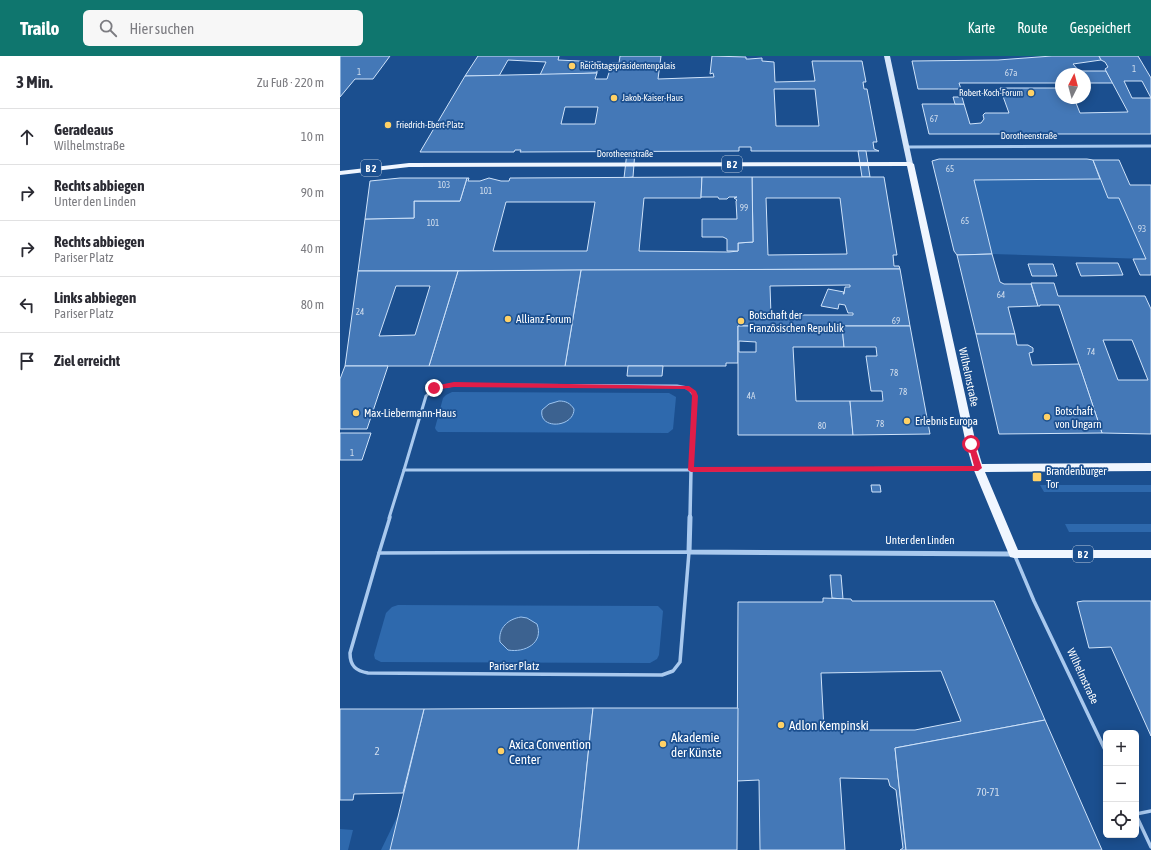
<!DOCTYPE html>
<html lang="de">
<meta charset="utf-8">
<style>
:root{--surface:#fff;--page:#f7f7f7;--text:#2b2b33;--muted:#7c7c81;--line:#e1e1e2;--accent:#0f766e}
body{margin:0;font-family:"Asap Condensed",sans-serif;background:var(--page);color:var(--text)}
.controls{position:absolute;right:12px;bottom:12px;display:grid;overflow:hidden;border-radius:6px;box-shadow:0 2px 10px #0003}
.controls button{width:36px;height:36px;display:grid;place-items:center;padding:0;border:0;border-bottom:1px solid var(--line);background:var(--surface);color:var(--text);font:20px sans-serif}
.compass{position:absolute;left:715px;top:12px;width:36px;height:36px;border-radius:50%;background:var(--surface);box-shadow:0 2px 10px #0003;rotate:6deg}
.stop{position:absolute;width:12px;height:12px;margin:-9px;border:3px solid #e11d48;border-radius:50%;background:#fff}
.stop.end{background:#e11d48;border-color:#fff;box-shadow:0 1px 4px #0008}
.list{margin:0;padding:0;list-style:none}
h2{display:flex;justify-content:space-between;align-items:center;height:52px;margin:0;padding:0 16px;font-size:17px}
h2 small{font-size:13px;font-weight:400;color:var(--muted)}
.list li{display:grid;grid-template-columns:26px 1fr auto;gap:12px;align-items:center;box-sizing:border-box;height:56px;padding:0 16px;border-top:1px solid var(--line)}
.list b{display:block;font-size:15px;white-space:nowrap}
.list p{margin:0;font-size:13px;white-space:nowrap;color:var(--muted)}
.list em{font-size:13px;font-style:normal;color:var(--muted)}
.icon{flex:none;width:22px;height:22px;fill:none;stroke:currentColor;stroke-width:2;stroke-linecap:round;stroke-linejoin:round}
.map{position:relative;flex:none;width:811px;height:794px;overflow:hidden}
header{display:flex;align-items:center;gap:24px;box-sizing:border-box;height:56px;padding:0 20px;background:var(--accent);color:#fff}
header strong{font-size:19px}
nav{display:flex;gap:22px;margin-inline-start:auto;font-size:14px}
.search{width:280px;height:36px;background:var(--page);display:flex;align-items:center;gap:10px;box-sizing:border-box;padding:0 14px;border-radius:6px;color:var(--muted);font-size:15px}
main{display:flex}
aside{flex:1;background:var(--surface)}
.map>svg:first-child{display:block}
.green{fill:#2e69ad}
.water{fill:#3c6290;stroke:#9cc4f0}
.building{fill:#4478b7;stroke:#cfe3fa;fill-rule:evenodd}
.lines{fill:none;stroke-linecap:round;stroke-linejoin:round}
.lane-far1{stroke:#a9c9ee;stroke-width:3}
.lane{stroke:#a9c9ee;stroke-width:3.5}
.street-far2{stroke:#a9c9ee;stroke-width:3}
.street-far1{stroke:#a9c9ee;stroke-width:3.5}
.street{stroke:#a9c9ee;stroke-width:5}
.secondary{fill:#d6e6fa;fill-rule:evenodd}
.primary{fill:#f0f6ff;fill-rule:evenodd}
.route{fill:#e11d48}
.poi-dot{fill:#ffd166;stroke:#1b4f8f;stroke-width:1.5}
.labels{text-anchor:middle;stroke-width:3.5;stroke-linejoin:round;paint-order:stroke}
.far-poi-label{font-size:9px;fill:#fff;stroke:#1b4f8f;text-anchor:start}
.number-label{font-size:9px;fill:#d0dded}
.far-street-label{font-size:9px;fill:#fff;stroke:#1b4f8f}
.shield{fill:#1b4f8f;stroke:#bbcadd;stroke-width:1}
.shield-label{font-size:10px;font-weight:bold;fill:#fff}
.poi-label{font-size:11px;fill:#fff;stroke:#1b4f8f;text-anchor:start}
.street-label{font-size:11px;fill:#fff;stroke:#1b4f8f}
.near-number-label{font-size:11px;fill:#d0dded}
.near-poi-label{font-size:13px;fill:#fff;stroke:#1b4f8f;text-anchor:start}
</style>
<header>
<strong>Trailo</strong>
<div class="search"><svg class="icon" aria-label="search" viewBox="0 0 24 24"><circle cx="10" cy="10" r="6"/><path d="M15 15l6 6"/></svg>Hier suchen</div>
<nav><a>Karte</a><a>Route</a><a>Gespeichert</a></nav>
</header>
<main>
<aside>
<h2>3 Min.<small>Zu Fuß · 220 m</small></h2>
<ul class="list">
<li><svg class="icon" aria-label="ahead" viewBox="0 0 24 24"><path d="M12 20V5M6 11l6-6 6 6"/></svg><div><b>Geradeaus</b><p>Wilhelmstraße</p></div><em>10 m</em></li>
<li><svg class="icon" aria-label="right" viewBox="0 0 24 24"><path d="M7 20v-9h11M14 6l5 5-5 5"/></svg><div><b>Rechts abbiegen</b><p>Unter den Linden</p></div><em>90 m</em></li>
<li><svg class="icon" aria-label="right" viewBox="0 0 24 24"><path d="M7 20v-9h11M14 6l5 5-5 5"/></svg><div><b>Rechts abbiegen</b><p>Pariser Platz</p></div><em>40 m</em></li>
<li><svg class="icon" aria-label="left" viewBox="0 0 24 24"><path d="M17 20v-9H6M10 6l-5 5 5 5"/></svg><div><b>Links abbiegen</b><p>Pariser Platz</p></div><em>80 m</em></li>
<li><svg class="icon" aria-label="arrive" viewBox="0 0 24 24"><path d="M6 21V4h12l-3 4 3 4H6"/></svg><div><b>Ziel erreicht</b></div></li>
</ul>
</aside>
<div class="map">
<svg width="811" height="794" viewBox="0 0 811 794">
<rect width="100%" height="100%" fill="#1b4f8f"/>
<g class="green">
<path d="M 760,123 L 768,142 L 779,142 L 806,203 L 652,198 L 634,124 Z"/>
<path d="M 112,336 L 329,337 L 336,341 L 333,373 L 328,377 L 98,376 L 96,374 L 95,372 L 103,342 L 106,339 Z"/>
<path d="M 700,429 L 811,429 L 811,436 L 704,436 Z"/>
<path d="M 725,468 L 811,468 L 811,476 L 729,476 Z"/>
<path d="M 58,549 L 318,550 L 323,555 L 319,599 L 317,603 L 310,607 L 41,606 L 35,603 L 34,599 L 46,557 L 52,551 Z"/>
<path d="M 58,759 L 50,794 L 41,794 Z"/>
<path d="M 0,773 L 13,774 L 8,794 L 0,794 Z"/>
</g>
<g class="water">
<path d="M 219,345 C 226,345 230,347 234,353 C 234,372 198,374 202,354 L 209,348 Z"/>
<path d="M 181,561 L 187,562 L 197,568 C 204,587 185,597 168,594 L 160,586 C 158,572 168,563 181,561 Z"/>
</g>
<g class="building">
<path d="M 0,0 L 50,0 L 33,23 L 15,23 L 0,41 Z"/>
<path d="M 138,0 L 219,0 L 218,4 L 261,6 L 260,14 L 257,14 L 257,17 L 200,19 L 206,6 L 168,4 L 159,20 L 125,20 Z"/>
<path d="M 280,0 L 321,0 L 318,23 L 374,21 L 373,17 L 370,18 L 372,0 L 406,1 L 406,3 L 409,3 L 422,2 L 422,5 L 434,6 L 435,26 L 475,25 L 472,5 L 522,5 L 526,26 L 523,26 L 524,33 L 527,33 L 537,86 L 533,86 L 534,93 L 539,95 L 411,95 L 411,91 L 399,91 L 399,95 L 180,96 L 181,94 L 175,94 L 174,96 L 80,96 L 125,20 L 257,17 L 255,23 L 267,23 L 272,7 L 279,7 ZM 434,33 L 475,33 L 479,70 L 436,70 ZM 225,51 L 258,51 L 255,68 L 221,68 Z"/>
<path d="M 712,0 L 759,0 L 761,4 L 733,8 L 739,15 L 766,15 L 773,27 L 745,27 L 745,18 L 721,18 L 721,27 L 619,27 L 621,33 L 578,33 L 572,5 L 658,4 Z"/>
<path d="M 759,0 L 798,0 L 811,22 L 811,78 L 589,78 L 582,48 L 624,48 L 630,68 L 641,67 L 644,63 L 643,59 L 645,57 L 669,57 L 660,32 L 721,32 L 721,42 L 734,42 L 740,57 L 788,56 L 766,15 L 765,13 L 768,11 L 765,6 L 761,4 ZM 784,25 L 802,25 L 811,42 L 792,42 Z"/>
<path d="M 613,41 L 622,41 L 624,48 L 615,48 Z"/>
<path d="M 295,95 L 293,121 L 284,122 L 287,96 Z"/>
<path d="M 518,95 L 526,95 L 530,121 L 522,121 Z"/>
<path d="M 599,103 L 747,103 L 753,104 L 760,123 L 634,124 L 652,198 L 617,199 L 614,195 L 592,105 Z"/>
<path d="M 753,104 L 779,104 L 790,129 L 811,129 L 811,219 L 800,219 L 793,203 L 806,203 L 779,142 L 768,142 Z"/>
<path d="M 362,121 L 361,142 L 304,142 L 299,195 L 389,196 L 398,195 L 398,187 L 413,186 L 412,121 L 544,121 L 557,199 L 553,199 L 554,210 L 559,210 L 560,213 L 18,215 L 25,163 L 74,162 L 74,145 L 120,145 L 127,122 L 129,122 L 128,125 L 140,125 L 149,122 L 161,125 L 169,125 L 170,122 ZM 426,142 L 500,142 L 507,198 L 428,199 ZM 166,146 L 255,146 L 247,195 L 153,195 Z"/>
<path d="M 362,121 L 412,121 L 413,186 L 398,187 L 398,195 L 387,195 L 387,183 L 383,181 L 362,181 L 362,163 L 397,163 L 396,145 L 397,144 L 394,142 L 397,141 L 389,141 L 387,143 L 379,143 L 378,141 L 361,141 Z"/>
<path d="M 60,122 L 127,122 L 120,145 L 74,145 L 74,162 L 25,163 L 30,125 Z"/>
<path d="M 652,198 L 660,226 L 664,228 L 691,228 L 698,250 L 668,251 L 675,278 L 636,278 L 617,199 Z"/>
<path d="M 736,207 L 778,207 L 783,219 L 741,220 Z"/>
<path d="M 688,208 L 713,208 L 717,220 L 692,220 Z"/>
<path d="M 560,213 L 570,270 L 398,270 L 398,307 L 386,307 L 386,310 L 225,310 L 241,214 ZM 510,229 L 510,231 L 505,231 L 504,238 L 503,238 L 504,236 L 488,233 L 481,250 L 498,253 L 499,248 L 505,249 L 508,257 L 513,257 L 513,259 L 431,259 L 430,230 Z"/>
<path d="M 241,214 L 225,310 L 89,310 L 118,215 Z"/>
<path d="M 18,215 L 118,215 L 89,310 L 5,310 ZM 56,230 L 90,230 L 75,279 L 39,280 Z"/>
<path d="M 691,227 L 714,227 L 718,240 L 805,240 L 811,253 L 811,378 L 762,377 L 719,249 L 700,249 L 700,250 L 698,250 ZM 763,284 L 792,284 L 808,324 L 778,324 Z"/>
<path d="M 398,270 L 502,270 L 504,291 L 453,291 L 456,345 L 510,345 L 513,379 L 398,379 ZM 399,285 L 416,286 L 416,296 L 399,296 Z"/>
<path d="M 502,270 L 570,270 L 590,378 L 513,379 L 510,345 L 543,345 L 542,335 L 531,335 L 526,300 L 537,300 L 536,291 L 504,291 Z"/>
<path d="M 636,278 L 675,278 L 677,289 L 688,289 L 693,292 L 693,296 L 689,297 L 692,309 L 739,308 L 762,377 L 659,378 Z"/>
<path d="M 5,310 L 48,310 L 27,373 L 0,373 L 0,323 Z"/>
<path d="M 288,310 L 323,310 L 322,320 L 287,320 Z"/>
<path d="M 0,377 L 31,377 L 22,404 L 0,404 Z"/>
<path d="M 531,429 L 540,429 L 541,436 L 532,436 Z"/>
<path d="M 490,519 L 501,519 L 503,543 L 492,542 Z"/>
<path d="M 483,542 L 511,543 L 512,545 L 654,545 L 705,664 L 555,692 L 566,794 L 560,794 L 563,792 L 556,734 L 550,730 L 548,723 L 500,722 L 505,794 L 420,794 L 419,724 L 397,725 L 398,546 L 483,546 ZM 601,615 L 621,665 L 575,674 L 484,674 L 481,617 Z"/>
<path d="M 743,545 L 811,545 L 811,680 L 771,591 L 749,592 L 737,546 Z"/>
<path d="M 253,652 L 238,794 L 50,794 L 84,653 Z"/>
<path d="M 253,652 L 398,652 L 397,794 L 238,794 Z"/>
<path d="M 0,653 L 84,653 L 63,737 L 14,738 L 13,744 L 0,744 Z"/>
<path d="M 705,664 L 762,794 L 566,794 L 555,692 Z"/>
</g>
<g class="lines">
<g class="lane-far1">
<path d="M 114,329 L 337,330 L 348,332 L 355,340 L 351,414 L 64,414 L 86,340 L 95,332 Z"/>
<path d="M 49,462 L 64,414"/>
</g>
<g class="lane">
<path d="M 349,496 L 340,606 L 333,615 L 322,619 L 28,617 C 16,615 10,610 10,597 L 39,497 Z"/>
<path d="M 39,497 L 50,461"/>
<path d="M 675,500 L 694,545 L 766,696"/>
<path d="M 796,758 L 811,755"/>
<path d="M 796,759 L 811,791"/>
</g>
<path class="street-far2" d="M 566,91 L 811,90"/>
<path class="street-far1" d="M 350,462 L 351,414 L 638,412"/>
<path class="street" d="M 350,461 L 349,496 L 673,498"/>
<path class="secondary" d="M 544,0 L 550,0 L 573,108 L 570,110 L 567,108 Z"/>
<path class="primary" d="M 570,106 L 574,108 L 636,388 L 642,408 L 811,407 L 811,415 L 645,416 L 678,494 L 811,494 L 811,502 L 674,502 L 670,501 L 633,412 L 626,388 L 567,110 L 69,111 L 0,119 L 0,115 L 69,107 Z"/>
</g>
<path class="route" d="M 114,326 L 349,330 L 356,335 L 358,340 L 354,411 L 634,410 L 628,388 L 631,385 L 634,388 L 642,412 L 638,415 L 351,416 L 348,414 L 352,340 L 351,337 L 345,333 L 114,331 L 94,334 L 91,332 L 94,330 Z"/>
<g class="poi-dot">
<circle cx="232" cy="10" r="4"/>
<circle cx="691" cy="37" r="4"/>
<circle cx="274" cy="42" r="4"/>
<circle cx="48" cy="69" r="4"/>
<circle cx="168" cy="263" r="4"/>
<circle cx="401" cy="265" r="4"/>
<circle cx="16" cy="357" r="4"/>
<circle cx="707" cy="361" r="4"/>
<circle cx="567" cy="365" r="4"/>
<rect x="692" y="416" width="10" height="10" rx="2"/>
<circle cx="441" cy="669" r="4"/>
<circle cx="323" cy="688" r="4"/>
<circle cx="161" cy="695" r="4"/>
</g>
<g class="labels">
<g class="far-poi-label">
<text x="240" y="13">Reichstagspräsidentenpalais</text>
<text x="683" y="40" text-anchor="end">Robert-Koch-Forum</text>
<text x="282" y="45">Jakob-Kaiser-Haus</text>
<text x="56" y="72">Friedrich-Ebert-Platz</text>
</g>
<g class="number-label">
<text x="794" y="16">1</text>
<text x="19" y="19">1</text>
<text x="671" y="20">67a</text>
<text x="594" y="66">67</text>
<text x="610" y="116">65</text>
<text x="104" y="132">103</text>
<text x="146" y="138">101</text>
<text x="404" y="155">99</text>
<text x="625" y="168">65</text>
<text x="93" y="170">101</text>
<text x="802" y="176">93</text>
<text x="661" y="242">64</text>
<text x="20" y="259">24</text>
<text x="556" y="268">69</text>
<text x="751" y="299">74</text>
<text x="554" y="320">78</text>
<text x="563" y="339">78</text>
<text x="411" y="343">4A</text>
<text x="540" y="371">78</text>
<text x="482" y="373">80</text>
<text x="12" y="400">1</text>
</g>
<g class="far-street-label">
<text x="689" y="83">Dorotheenstraße</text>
<text x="285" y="101">Dorotheenstraße</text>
</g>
<g class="shield">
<rect x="382" y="100" width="20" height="16" rx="3"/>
<rect x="21" y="104" width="20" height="16" rx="3"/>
<rect x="733" y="490" width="20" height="16" rx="3"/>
</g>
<g class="shield-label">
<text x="392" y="112">B 2</text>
<text x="31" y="116">B 2</text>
<text x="743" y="502">B 2</text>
</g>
<g class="poi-label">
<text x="409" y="263">Botschaft der<tspan x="409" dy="13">Französischen Republik</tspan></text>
<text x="176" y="267">Allianz Forum</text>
<text x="715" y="359">Botschaft<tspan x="715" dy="13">von Ungarn</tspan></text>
<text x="24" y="361">Max-Liebermann-Haus</text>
<text x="575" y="369">Erlebnis Europa</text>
<text x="706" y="419">Brandenburger<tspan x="706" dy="13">Tor</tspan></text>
</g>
<g class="street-label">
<text transform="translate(629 321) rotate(78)" y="4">Wilhelmstraße</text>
<text x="580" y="488">Unter den Linden</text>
<text x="174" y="614">Pariser Platz</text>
<text transform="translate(743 620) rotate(65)" y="4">Wilhelmstraße</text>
</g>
<g class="near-number-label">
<text x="37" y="699">2</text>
<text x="648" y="740">70-71</text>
</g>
<g class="near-poi-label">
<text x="449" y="674">Adlon Kempinski</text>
<text x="331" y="686">Akademie<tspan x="331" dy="15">der Künste</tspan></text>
<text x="169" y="693">Axica Convention<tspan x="169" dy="15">Center</tspan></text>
</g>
</g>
</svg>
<div class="controls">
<button>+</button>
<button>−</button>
<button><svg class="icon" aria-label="locate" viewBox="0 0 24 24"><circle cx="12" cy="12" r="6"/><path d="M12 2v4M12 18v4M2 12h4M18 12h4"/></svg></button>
</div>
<svg class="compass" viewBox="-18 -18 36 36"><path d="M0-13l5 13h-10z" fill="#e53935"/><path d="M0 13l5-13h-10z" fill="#7c7c81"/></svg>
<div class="stop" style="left:631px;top:388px"></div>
<div class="stop end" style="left:94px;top:332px"></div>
</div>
</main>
